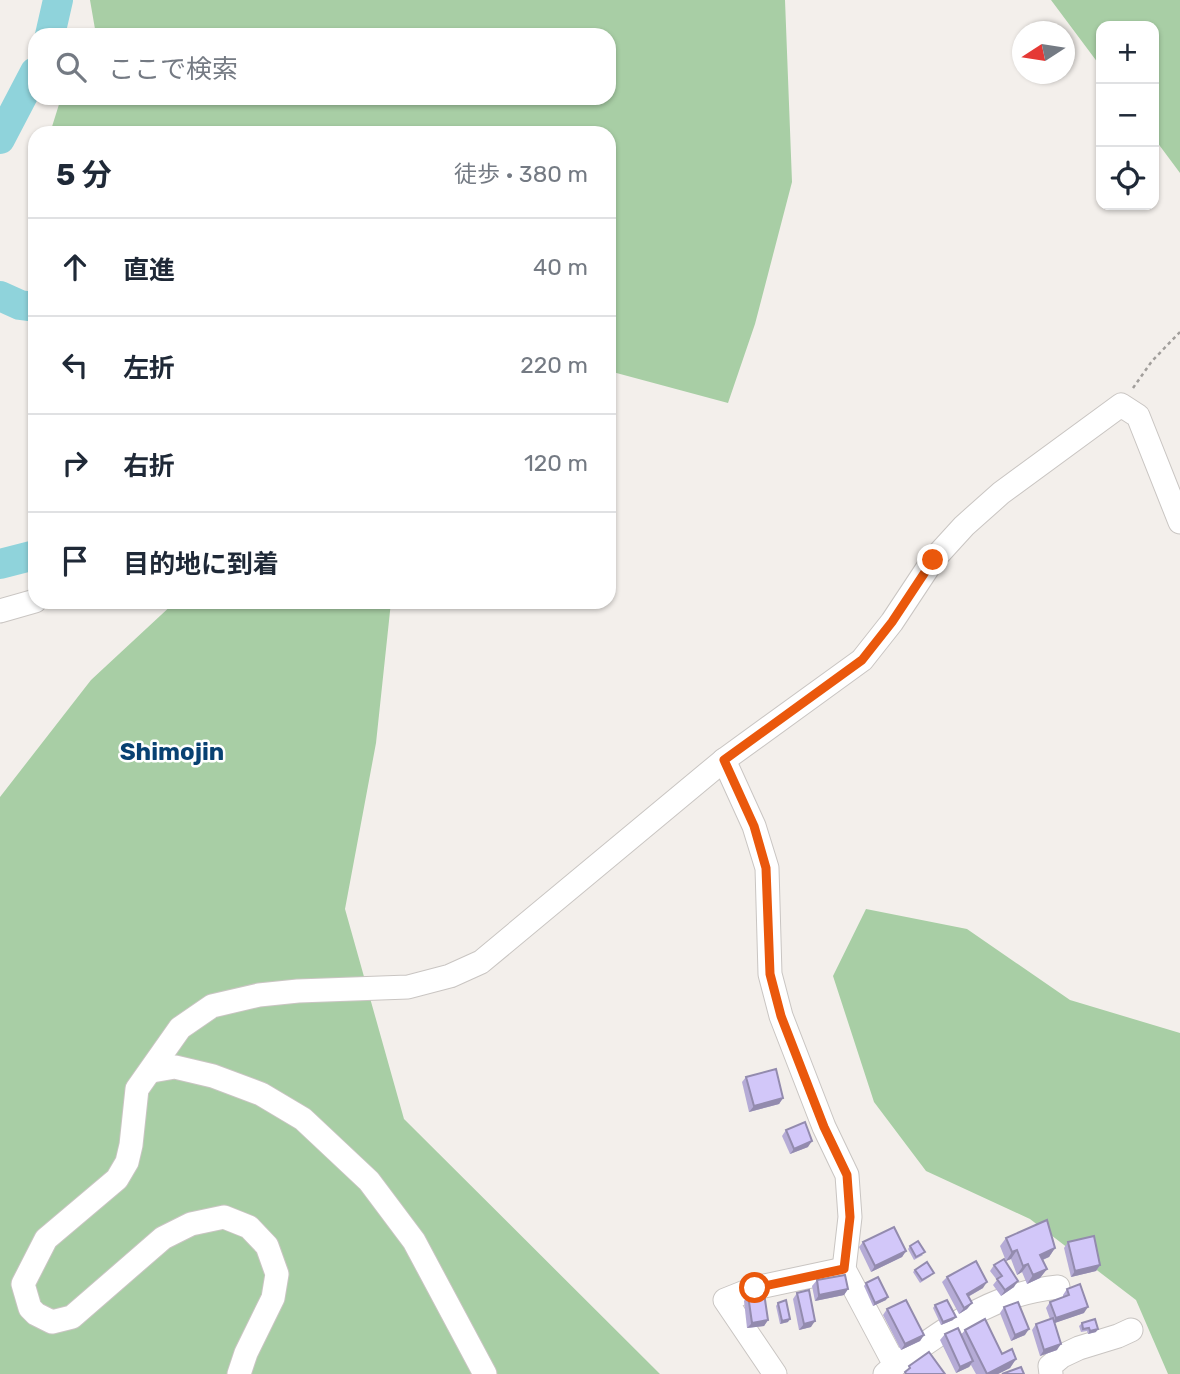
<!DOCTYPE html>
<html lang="ja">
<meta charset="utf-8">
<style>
:root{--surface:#fff;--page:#f6f6f7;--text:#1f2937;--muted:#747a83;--line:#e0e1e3}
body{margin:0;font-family:Rubik,"Noto Sans JP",sans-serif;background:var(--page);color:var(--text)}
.controls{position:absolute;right:21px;top:21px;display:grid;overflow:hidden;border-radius:14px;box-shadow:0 2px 5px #0004}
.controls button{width:63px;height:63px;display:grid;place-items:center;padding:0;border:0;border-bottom:2px solid var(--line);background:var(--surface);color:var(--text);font:35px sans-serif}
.compass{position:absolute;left:1012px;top:21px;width:63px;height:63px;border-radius:50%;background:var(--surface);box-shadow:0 2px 5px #0004;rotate:258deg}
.stop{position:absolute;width:21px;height:21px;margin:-16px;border:5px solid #ea580c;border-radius:50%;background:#fff}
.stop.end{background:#ea580c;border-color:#fff;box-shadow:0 2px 7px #0008}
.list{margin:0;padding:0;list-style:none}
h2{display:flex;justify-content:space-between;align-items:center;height:91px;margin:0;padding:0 28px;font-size:30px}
h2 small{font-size:23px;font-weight:400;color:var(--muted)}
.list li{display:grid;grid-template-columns:46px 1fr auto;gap:21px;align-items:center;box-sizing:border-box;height:98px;padding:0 28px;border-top:2px solid var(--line)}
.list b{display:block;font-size:26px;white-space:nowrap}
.list em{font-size:23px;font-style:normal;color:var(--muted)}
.icon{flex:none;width:38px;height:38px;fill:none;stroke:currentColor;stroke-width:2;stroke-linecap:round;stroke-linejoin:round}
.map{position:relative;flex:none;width:1180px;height:1374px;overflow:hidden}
.search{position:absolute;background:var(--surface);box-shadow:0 2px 5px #0004;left:28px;top:28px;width:588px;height:77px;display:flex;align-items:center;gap:18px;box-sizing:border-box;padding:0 24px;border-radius:21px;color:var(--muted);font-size:26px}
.panel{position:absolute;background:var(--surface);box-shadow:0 2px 5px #0004;left:28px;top:126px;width:588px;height:483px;border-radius:21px}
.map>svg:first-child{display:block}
.forest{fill:#a8cea5}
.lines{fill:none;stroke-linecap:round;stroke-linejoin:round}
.river{stroke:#8fd3db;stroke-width:30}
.minor-casing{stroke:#c9c5c2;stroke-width:25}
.path{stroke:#a19e9b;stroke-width:2.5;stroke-dasharray:3.5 3.5;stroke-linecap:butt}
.minor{stroke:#fff;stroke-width:23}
.wall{fill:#b5abd6}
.shaded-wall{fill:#938bae}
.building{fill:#d2c7f9;stroke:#938bae;stroke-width:2}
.route{stroke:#ea580c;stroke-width:9}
.labels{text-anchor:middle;stroke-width:5;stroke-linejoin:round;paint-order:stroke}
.quarter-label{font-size:24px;font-weight:bold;fill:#084172;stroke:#fff}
</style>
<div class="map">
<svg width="1180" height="1374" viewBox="0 0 1180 1374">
<rect width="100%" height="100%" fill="#f3efeb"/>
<g class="forest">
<path d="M 90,0 L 785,0 L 792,182 L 755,324 L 728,403 L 609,371 L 609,133 L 50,133 L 61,98 L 609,98 L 609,35 L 92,35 L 95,29 Z"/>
<path d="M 1051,0 L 1180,0 L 1180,173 L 1154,138 L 1154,26 L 1101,26 L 1101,67 Z"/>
<path d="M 175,602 L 391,602 L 376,743 L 345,909 L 404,1119 L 660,1374 L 0,1374 L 0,797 L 91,680 Z"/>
<path d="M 866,909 L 967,929 L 1070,1000 L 1180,1033 L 1180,1374 L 1168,1374 L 1136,1300 L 1030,1219 L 926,1171 L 874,1102 L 833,976 Z"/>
</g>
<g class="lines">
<g class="river">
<path d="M 50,35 L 58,0"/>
<path d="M 0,139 L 35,72"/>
<path d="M 0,296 L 20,305 L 35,307"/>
<path d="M 0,564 L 35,555"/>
</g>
<g class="minor-casing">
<g id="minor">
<path d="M 0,611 L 35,601"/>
<path d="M 724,760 L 754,826 L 767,868 L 770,974 L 781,1016 L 824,1127 L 847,1175 L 850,1217 L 844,1269 L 895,1365 L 885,1374"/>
<path d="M 152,1071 L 175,1067 L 213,1076 L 261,1094 L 303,1119 L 369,1181 L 414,1241 L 485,1374"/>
<path d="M 895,1365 C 949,1327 990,1294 1058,1287"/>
<path d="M 239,1374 L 246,1353 L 273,1298 L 277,1274 L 267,1246 L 249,1227 L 224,1217 L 191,1224 L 163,1238 L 72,1317 L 52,1322 L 36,1314 L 30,1308 L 23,1284 L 46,1239 L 117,1179 L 127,1162 L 131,1145 L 137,1089 L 180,1028 L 212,1006 L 259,995 L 298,991 L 408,987 L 450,976 L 481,962 L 724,760 L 862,660 L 892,622 L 933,560 L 964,526 L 1001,493 L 1121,405 L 1138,416 L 1180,522"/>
<path d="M 775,1374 L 725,1300 L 755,1288 L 844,1269"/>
<path d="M 1051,1374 L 1050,1366 L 1062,1356 L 1079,1348 L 1118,1336 L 1131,1330"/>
</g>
</g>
<path class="path" d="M 1133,388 L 1152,361 L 1180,332"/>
<use href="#minor" class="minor"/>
</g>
<g class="wall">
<path d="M 746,1077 L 783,1098 L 779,1104 L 749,1112 L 742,1082 Z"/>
<path d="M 786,1130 L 808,1147 L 790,1154 L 782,1136 Z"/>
<path d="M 1006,1238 L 1055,1248 L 1049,1257 L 1043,1260 L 1047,1269 L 1040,1278 L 1027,1284 L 1022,1272 L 1017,1275 L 1011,1259 L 1006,1261 L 1000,1246 Z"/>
<path d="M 863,1242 L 906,1251 L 902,1257 L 871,1272 L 859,1247 Z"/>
<path d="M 1068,1242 L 1100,1265 L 1096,1271 L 1071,1277 L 1064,1248 Z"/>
<path d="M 910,1246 L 923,1255 L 914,1260 L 908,1249 Z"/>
<path d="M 994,1265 L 1014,1287 L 1001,1296 L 993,1285 L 997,1280 L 990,1271 Z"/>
<path d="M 915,1270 L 931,1276 L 920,1283 L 913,1272 Z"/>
<path d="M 947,1277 L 983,1288 L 968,1297 L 972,1303 L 967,1309 L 959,1314 L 942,1282 Z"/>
<path d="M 817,1280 L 848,1289 L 844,1295 L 815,1301 L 812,1286 Z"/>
<path d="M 866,1283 L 886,1300 L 873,1306 L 864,1286 Z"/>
<path d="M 1067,1289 L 1084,1313 L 1054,1323 L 1057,1350 L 1040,1356 L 1032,1330 L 1036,1324 L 1050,1319 L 1046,1308 L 1050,1302 L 1063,1297 L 1063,1295 Z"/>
<path d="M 797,1293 L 811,1327 L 799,1330 L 793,1299 Z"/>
<path d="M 748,1295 L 768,1320 L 764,1326 L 747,1328 L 744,1301 Z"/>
<path d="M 778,1303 L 788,1322 L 780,1324 L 776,1306 Z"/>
<path d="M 935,1305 L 953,1320 L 941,1325 L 933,1308 Z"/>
<path d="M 1004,1307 L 1025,1335 L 1011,1341 L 1000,1313 Z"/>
<path d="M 887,1309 L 924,1335 L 920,1341 L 901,1350 L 883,1315 Z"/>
<path d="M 1082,1323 L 1096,1332 L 1088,1334 L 1087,1331 L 1081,1332 L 1079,1326 Z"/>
<path d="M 965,1330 L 1002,1354 L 1016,1359 L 1010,1368 L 998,1374 L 976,1374 L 971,1365 L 969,1367 L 956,1373 L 940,1340 L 945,1334 L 961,1335 Z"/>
</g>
<g class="shaded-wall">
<path d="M 783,1098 L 779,1104 L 749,1112 L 754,1106 Z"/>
<path d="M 812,1141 L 808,1147 L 790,1154 L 794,1149 Z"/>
<path d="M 1055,1248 L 1049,1257 L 1034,1263 L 1040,1255 Z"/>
<path d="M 1017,1250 L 1011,1259 L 1006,1261 L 1012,1252 Z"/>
<path d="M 906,1251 L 902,1257 L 871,1272 L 875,1266 Z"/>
<path d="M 1028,1264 L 1022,1272 L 1017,1275 L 1023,1266 Z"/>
<path d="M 1100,1265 L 1096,1271 L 1071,1277 L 1075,1271 Z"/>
<path d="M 1047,1269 L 1040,1278 L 1027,1284 L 1033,1275 Z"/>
<path d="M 1018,1281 L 1014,1287 L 1001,1296 L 1005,1290 Z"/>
<path d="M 987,1282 L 983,1288 L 962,1300 L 967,1294 Z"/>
<path d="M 848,1289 L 844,1295 L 815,1301 L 819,1295 Z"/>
<path d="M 888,1297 L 886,1300 L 873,1306 L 875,1303 Z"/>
<path d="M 972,1303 L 967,1309 L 959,1314 L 964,1308 Z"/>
<path d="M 1088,1307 L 1084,1313 L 1052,1324 L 1056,1318 Z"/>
<path d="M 956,1317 L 953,1320 L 941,1325 L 943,1322 Z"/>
<path d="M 790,1319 L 788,1322 L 780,1324 L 782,1321 Z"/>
<path d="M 768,1320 L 764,1326 L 747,1328 L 752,1323 Z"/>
<path d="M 815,1321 L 811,1327 L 799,1330 L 804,1324 Z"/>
<path d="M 1029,1329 L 1025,1335 L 1011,1341 L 1015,1335 Z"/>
<path d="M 1098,1329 L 1096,1332 L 1088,1334 L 1090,1331 Z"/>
<path d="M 924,1335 L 920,1341 L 901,1350 L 905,1344 Z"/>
<path d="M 1061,1344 L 1057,1350 L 1040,1356 L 1044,1350 Z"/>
<path d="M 1016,1359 L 1010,1368 L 998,1374 L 987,1374 Z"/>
<path d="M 973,1361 L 969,1367 L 956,1373 L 960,1367 Z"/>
</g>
<g class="building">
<path d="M 776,1069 L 783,1098 L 754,1106 L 746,1077 Z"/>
<path d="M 805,1122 L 812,1141 L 794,1149 L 786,1130 Z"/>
<path d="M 1047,1220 L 1055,1248 L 1040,1255 L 1047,1269 L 1033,1275 L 1028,1264 L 1023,1266 L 1017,1250 L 1012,1252 L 1006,1238 Z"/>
<path d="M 894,1227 L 906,1251 L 875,1266 L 863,1242 Z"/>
<path d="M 1094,1236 L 1100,1265 L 1075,1271 L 1068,1242 Z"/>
<path d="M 918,1241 L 925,1252 L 916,1257 L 910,1246 Z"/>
<path d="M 1004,1259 L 1018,1281 L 1005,1290 L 997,1279 L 1002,1276 L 994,1265 Z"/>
<path d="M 976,1261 L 987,1282 L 967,1294 L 972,1303 L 964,1308 L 947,1277 Z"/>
<path d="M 927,1262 L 934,1273 L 922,1280 L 915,1270 Z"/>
<path d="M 845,1275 L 848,1289 L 819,1295 L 817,1280 Z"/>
<path d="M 878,1277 L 888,1297 L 875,1303 L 866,1283 Z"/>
<path d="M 1080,1284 L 1088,1307 L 1056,1318 L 1050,1302 L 1069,1295 L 1067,1289 Z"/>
<path d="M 809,1290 L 815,1321 L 804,1324 L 797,1293 Z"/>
<path d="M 764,1293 L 768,1320 L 752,1323 L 748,1295 Z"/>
<path d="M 786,1300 L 790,1319 L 782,1321 L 778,1303 Z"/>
<path d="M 906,1300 L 924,1335 L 905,1344 L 887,1309 Z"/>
<path d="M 947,1300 L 956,1317 L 943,1322 L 935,1305 Z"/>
<path d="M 1018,1302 L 1029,1329 L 1015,1335 L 1004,1307 Z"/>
<path d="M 1053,1318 L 1061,1344 L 1044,1350 L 1036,1324 Z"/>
<path d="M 985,1319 L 1002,1354 L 1012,1349 L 1016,1359 L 987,1374 L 965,1330 Z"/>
<path d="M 1095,1319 L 1098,1329 L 1090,1331 L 1089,1328 L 1083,1329 L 1082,1323 Z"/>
<path d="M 958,1328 L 973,1361 L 960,1367 L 945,1334 Z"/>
<path d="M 929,1352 L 945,1374 L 906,1374 L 905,1372 L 910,1368 L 909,1366 Z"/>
<path d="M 1021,1367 L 1024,1374 L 1002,1374 Z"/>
</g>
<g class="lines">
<path class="route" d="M 755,1288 L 844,1269 L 850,1217 L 847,1175 L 824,1127 L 781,1016 L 770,974 L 766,868 L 754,826 L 724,760 L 862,660 L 892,622 L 933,560"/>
</g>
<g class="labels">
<g class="quarter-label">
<text x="172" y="760">Shimojin</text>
</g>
</g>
</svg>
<div class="controls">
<button>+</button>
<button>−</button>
<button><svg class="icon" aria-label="locate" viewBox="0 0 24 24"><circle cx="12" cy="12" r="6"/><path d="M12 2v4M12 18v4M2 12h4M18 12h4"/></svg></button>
</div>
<svg class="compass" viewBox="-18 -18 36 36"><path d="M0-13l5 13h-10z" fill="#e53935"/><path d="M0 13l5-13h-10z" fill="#747a83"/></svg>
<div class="stop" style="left:755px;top:1288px"></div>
<div class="stop end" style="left:933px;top:560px"></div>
<div class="search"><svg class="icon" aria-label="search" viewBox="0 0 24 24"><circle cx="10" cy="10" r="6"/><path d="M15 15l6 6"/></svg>ここで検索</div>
<section class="panel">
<h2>5 分<small>徒歩 · 380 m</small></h2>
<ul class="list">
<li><svg class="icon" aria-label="ahead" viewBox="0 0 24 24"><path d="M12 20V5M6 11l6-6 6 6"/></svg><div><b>直進</b></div><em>40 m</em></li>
<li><svg class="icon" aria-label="left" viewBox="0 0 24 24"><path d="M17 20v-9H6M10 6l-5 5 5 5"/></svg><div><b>左折</b></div><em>220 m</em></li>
<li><svg class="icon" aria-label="right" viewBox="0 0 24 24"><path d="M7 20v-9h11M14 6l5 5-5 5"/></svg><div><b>右折</b></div><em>120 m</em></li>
<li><svg class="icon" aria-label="arrive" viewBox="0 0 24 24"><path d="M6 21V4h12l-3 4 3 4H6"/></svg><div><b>目的地に到着</b></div></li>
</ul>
</section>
</div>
